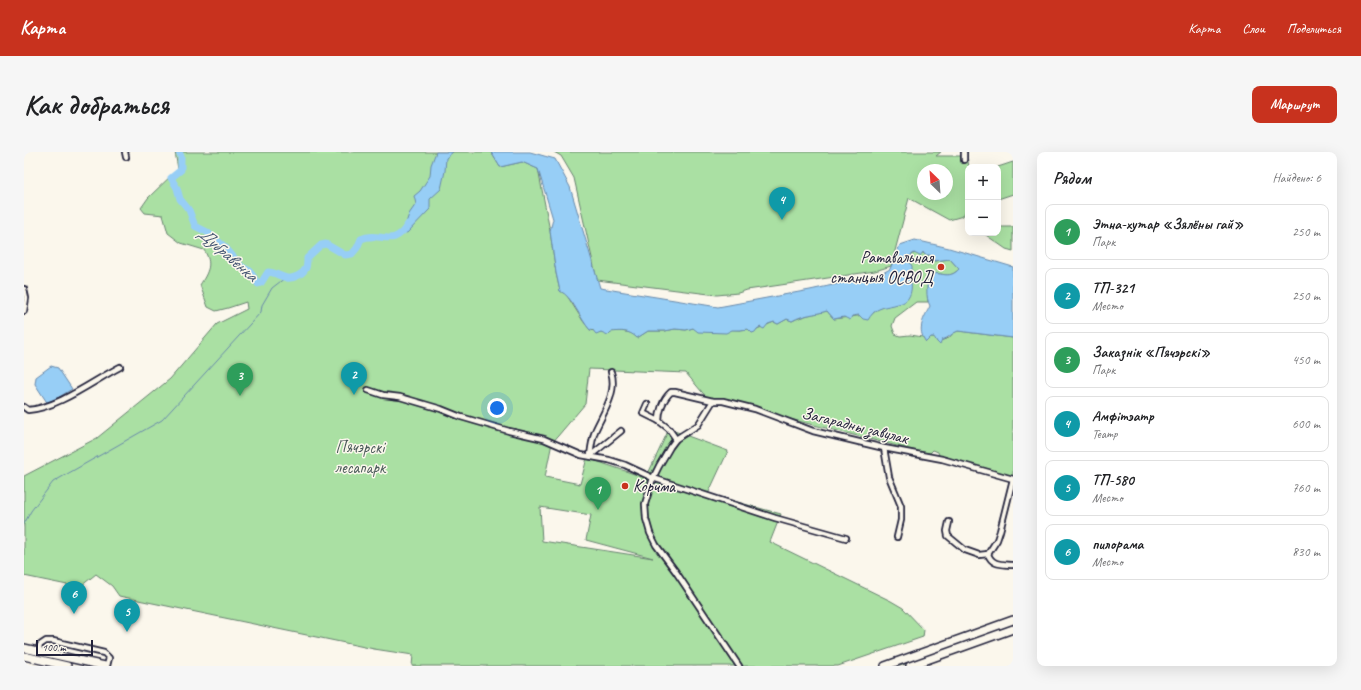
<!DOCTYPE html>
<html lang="ru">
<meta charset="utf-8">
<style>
:root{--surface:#fff;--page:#f6f6f6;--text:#202124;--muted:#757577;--line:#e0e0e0;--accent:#c8321e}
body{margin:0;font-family:Caveat,sans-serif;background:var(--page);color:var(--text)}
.controls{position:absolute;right:12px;top:12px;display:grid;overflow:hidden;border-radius:8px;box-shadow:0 4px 16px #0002}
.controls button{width:36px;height:36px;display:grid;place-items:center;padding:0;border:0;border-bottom:1px solid var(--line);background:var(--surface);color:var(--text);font:20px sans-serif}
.compass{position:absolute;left:893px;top:12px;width:36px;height:36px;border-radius:50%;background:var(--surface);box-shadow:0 4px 16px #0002;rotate:335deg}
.scale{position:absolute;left:12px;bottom:10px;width:57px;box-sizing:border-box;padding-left:4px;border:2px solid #22223b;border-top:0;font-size:11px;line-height:14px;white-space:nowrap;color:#22223b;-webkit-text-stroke:3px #fbf7ec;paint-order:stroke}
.you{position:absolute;left:473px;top:256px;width:14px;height:14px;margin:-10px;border:3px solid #fff;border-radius:50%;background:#1a73e8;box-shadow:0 0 0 6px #1a73e833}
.badge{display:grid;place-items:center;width:26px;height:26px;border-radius:50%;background:var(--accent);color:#fff;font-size:13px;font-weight:700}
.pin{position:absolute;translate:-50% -33px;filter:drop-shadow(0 1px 2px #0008)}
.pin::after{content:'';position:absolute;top:21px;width:14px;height:12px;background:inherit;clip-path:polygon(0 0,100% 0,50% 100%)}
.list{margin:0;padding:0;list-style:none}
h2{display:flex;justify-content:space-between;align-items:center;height:52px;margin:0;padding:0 16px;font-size:17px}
h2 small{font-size:13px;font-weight:400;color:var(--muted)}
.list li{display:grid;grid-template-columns:26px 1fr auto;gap:12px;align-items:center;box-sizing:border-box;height:56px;margin:0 8px 8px;padding:0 8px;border:1px solid var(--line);border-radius:8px}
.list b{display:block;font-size:15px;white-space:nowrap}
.list p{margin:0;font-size:13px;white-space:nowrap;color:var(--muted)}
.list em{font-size:13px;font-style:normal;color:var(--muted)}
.map{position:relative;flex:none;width:989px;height:514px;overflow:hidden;border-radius:8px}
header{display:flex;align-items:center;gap:24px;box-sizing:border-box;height:56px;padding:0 20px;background:var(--accent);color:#fff}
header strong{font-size:19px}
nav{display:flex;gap:22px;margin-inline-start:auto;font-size:14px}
.intro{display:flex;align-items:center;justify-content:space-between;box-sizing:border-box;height:96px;padding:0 24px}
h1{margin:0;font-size:28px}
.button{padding:10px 18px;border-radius:8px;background:var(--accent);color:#fff;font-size:14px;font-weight:700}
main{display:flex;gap:24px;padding:0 24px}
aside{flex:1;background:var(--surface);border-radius:8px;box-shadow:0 4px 16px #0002}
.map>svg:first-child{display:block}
.green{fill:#aae0a3;stroke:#66816f;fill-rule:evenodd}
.water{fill:#97cef6;stroke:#6889ab}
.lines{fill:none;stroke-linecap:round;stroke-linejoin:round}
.stream{stroke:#6889ab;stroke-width:1}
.river{stroke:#97cef6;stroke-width:7}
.minor-casing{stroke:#22223b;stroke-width:8}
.primary-casing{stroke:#22223b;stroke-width:10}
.minor{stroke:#fbf7ec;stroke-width:4.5}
.primary{stroke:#fbf7ec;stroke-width:7}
.poi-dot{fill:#c8321e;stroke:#fbf7ec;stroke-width:1.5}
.labels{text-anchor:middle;stroke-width:3;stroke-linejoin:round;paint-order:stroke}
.poi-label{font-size:17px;fill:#22223b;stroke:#fbf7ec;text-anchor:end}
.street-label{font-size:17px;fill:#22223b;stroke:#fbf7ec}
.park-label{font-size:17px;fill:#4b5b5a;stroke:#fbf7ec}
.water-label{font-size:18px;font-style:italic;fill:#455673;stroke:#fbf7ec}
</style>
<header>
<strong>Карта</strong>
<nav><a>Карта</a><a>Слои</a><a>Поделиться</a></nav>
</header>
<div class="intro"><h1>Как добраться</h1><a class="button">Маршрут</a></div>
<main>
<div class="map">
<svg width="989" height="514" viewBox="0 0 989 514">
<rect width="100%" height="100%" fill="#fbf7ec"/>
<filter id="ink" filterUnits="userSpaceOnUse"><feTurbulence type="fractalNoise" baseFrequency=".025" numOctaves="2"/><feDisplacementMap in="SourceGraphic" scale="8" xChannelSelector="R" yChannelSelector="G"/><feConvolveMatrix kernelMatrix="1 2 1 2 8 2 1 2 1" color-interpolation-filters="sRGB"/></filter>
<g filter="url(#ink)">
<g class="green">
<path d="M 151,0 L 467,0 L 476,15 L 498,10 L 514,17 L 526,79 L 532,121 L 536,139 L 542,142 L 559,169 L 566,178 L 577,180 L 596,179 L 608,181 L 613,186 L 624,179 L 641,179 L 651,177 L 662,178 L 669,176 L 716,178 L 724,177 L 728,181 L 733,177 L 750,170 L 754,172 L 763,167 L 768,169 C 780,163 791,162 803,159 L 810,167 L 848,162 L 855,156 L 866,153 L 875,152 L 888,130 L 886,124 L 888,119 L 884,108 C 890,96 903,100 910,109 L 926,107 L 935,117 C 924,129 917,118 905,123 L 903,132 L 904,150 L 892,150 L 871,166 L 868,174 L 871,182 L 876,184 L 886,183 L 899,185 L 902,190 L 907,185 L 911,185 L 913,190 L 925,186 L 929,181 L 934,179 L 989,186 L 989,324 L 915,304 L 914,300 L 909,298 L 906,301 L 897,300 L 683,246 L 662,221 L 565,217 L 561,252 L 528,291 L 521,325 L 556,332 L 563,306 L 622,326 L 645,277 L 704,299 L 684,342 L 757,362 L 746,390 L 867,449 L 879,456 L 900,478 L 899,485 L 814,514 L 388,514 L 389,503 L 350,497 L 95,444 L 88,434 L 72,422 L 57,434 L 56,433 L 53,435 L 0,424 L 0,324 L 73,286 L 146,227 L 193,172 L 223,157 L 222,150 L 204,156 L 192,159 L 184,155 L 176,133 C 184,120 189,112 180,98 L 157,91 L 144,81 L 139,63 L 121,61 L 117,56 L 124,46 L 154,17 ZM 516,355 L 567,363 L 562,388 L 629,406 L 518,389 Z"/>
<path d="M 530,0 L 917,0 L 912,4 L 943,4 L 945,15 L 944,15 L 944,54 L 939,64 L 925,68 L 885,46 L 867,114 L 851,119 L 723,138 L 714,141 L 693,143 L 573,128 L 550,26 L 537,4 ZM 899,18 L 923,18 L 923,42 L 899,42 Z"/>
<path d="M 989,10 L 989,42 L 974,47 L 974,15 Z"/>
<path d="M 974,75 L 989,75 L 989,99 L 982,97 L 959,81 L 974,81 Z"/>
<path d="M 955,484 L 955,485 L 876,514 L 873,514 Z"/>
</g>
<g class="water">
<path d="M 412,0 L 429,0 L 422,6 L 421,19 L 417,37 L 406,47 L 406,57 L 383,81 L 379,80 L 385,62 L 392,52 L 390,44 L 396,39 L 406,24 L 407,13 Z"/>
<path d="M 467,0 L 506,0 L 531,7 L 546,35 L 576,136 L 694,155 L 786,138 L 855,123 L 866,117 L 876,93 L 891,88 L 925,96 L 989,115 L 989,186 L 934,179 C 928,181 925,186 918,188 L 916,193 L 913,190 L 910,185 L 907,185 L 902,190 C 892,177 900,166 906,154 C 901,144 903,133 905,123 C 916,118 924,129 935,117 L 926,107 L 910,109 L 906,103 L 901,103 L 899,100 L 896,104 L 890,101 L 886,104 L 884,108 L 888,114 L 888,119 L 886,124 C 889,135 888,150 874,152 C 868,154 861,154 855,157 C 850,159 847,163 844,168 L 839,167 L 835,163 L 828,164 L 826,168 L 820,165 L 810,167 L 803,159 C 790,163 780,162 768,169 L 763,167 L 754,172 L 750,170 L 744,172 L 740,177 L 736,175 L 733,177 L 731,180 L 728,181 L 724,177 L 716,178 L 708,178 L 702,181 L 674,180 L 669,176 L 662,178 L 651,177 L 641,179 L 624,179 L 613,186 C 605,178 597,179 587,180 L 584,183 L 577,180 L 572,182 L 568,177 L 566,178 C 556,167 549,145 536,139 L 532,121 L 526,79 L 529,67 L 514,17 L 498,10 L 476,15 Z"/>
<path d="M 27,214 L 34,216 L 48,237 L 24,252 L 11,232 L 12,225 Z"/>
</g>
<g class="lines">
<path class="stream" d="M 0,372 L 7,359 L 29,330 L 138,268 L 237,160 L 238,153 L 248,136 L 261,126"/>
<path class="river" d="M 155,0 L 157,4 L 157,18 L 147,26 L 153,36 L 156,47 L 165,58 L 171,74 L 183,80 L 201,95 L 218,115 L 226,119 L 234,132 L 237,131 L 244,120 C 251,120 256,125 263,126 C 270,127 279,122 282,116 C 283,113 283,109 283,106 L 297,93 L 302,92 L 321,103 L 328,102 L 333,96 L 337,87 C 356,78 369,98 384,72"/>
<g class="minor-casing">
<g id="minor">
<path d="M 101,0 L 102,5"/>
<path d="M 940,0 L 940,8"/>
<path d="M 0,137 L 2,146 L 0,159"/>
<path d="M 344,238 L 359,243 L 376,245 L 417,257 L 437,265 L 485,279 L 520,287 L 557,303 L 585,308 L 601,313 L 629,326 L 751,366 L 822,386"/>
<path d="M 689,249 L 674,273 L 652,287 L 646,295 L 635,314 L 629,326 L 621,352 L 622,367 L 626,381 L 632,393 L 652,420 L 715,514"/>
<path d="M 623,252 L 619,261 L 635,269 L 645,277 L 652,287"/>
<path d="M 0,255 L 4,258 C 34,256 69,229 96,215"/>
<path d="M 635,269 C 635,259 639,247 647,240 L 651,240 L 689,249 L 699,249 L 731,257 L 789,279 L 860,296 L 918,307 L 989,327"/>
<path d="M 860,296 L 865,325 L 877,354 L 877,368 L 873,385"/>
<path d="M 566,304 C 567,296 568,287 571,279 C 579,261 594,240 587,220"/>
<path d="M 566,304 L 597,279"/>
<path d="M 989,327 L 976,379 L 973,388 L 964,402 C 968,414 979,412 989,413"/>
<path d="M 925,370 L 923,379 L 924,384 L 941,398 L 955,403 L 964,402"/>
<path d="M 14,499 L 16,493 L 22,489 L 29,489 L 80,501 L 85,506 L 83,514"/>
</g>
</g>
<g class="primary-casing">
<g id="primary">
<path d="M 0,496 L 81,514"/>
<path d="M 0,504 L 43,514"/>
<path d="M 861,514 L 989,468"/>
<path d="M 886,514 L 989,477"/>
</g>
</g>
<use href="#minor" class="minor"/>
<use href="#primary" class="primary"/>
</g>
</g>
<g class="poi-dot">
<circle cx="917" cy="115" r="4"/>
<circle cx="601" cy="334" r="4"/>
</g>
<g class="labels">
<g class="poi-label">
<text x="909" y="111">Ратавальная<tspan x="909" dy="20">станцыя ОСВОД</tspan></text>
<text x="609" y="340" text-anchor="start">Корчма</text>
</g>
<g class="street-label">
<text transform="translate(831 273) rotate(14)" y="6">Загарадны завулак</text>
</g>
<g class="park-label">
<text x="336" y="301">Пячэрскі<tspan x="336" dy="20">лесапарк</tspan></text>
</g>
<g class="water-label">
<text transform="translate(204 102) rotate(41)" y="6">Дубравенка</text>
</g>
</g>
</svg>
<div class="controls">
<button>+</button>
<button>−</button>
</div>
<svg class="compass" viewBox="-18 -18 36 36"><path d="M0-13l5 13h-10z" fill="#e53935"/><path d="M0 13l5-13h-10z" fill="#757577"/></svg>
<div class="scale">100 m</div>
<div class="you"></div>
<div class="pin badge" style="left:574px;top:358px;background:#2e9e5b">1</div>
<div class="pin badge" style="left:330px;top:243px;background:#0f9aa8">2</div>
<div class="pin badge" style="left:216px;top:244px;background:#2e9e5b">3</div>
<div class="pin badge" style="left:758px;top:68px;background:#0f9aa8">4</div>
<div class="pin badge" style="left:103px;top:480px;background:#0f9aa8">5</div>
<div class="pin badge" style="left:50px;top:462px;background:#0f9aa8">6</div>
</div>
<aside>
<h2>Рядом<small>Найдено: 6</small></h2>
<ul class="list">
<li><span class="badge" style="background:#2e9e5b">1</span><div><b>Этна-хутар «Зялёны гай»</b><p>Парк</p></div><em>250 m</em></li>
<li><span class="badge" style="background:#0f9aa8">2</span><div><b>ТП-321</b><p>Место</p></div><em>250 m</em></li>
<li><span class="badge" style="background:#2e9e5b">3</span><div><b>Заказнік «Пячэрскі»</b><p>Парк</p></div><em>450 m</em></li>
<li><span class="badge" style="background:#0f9aa8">4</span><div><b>Амфітэатр</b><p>Театр</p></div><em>600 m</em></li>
<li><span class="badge" style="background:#0f9aa8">5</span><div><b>ТП-580</b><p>Место</p></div><em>760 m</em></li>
<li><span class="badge" style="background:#0f9aa8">6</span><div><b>пилорама</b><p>Место</p></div><em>830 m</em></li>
</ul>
</aside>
</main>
